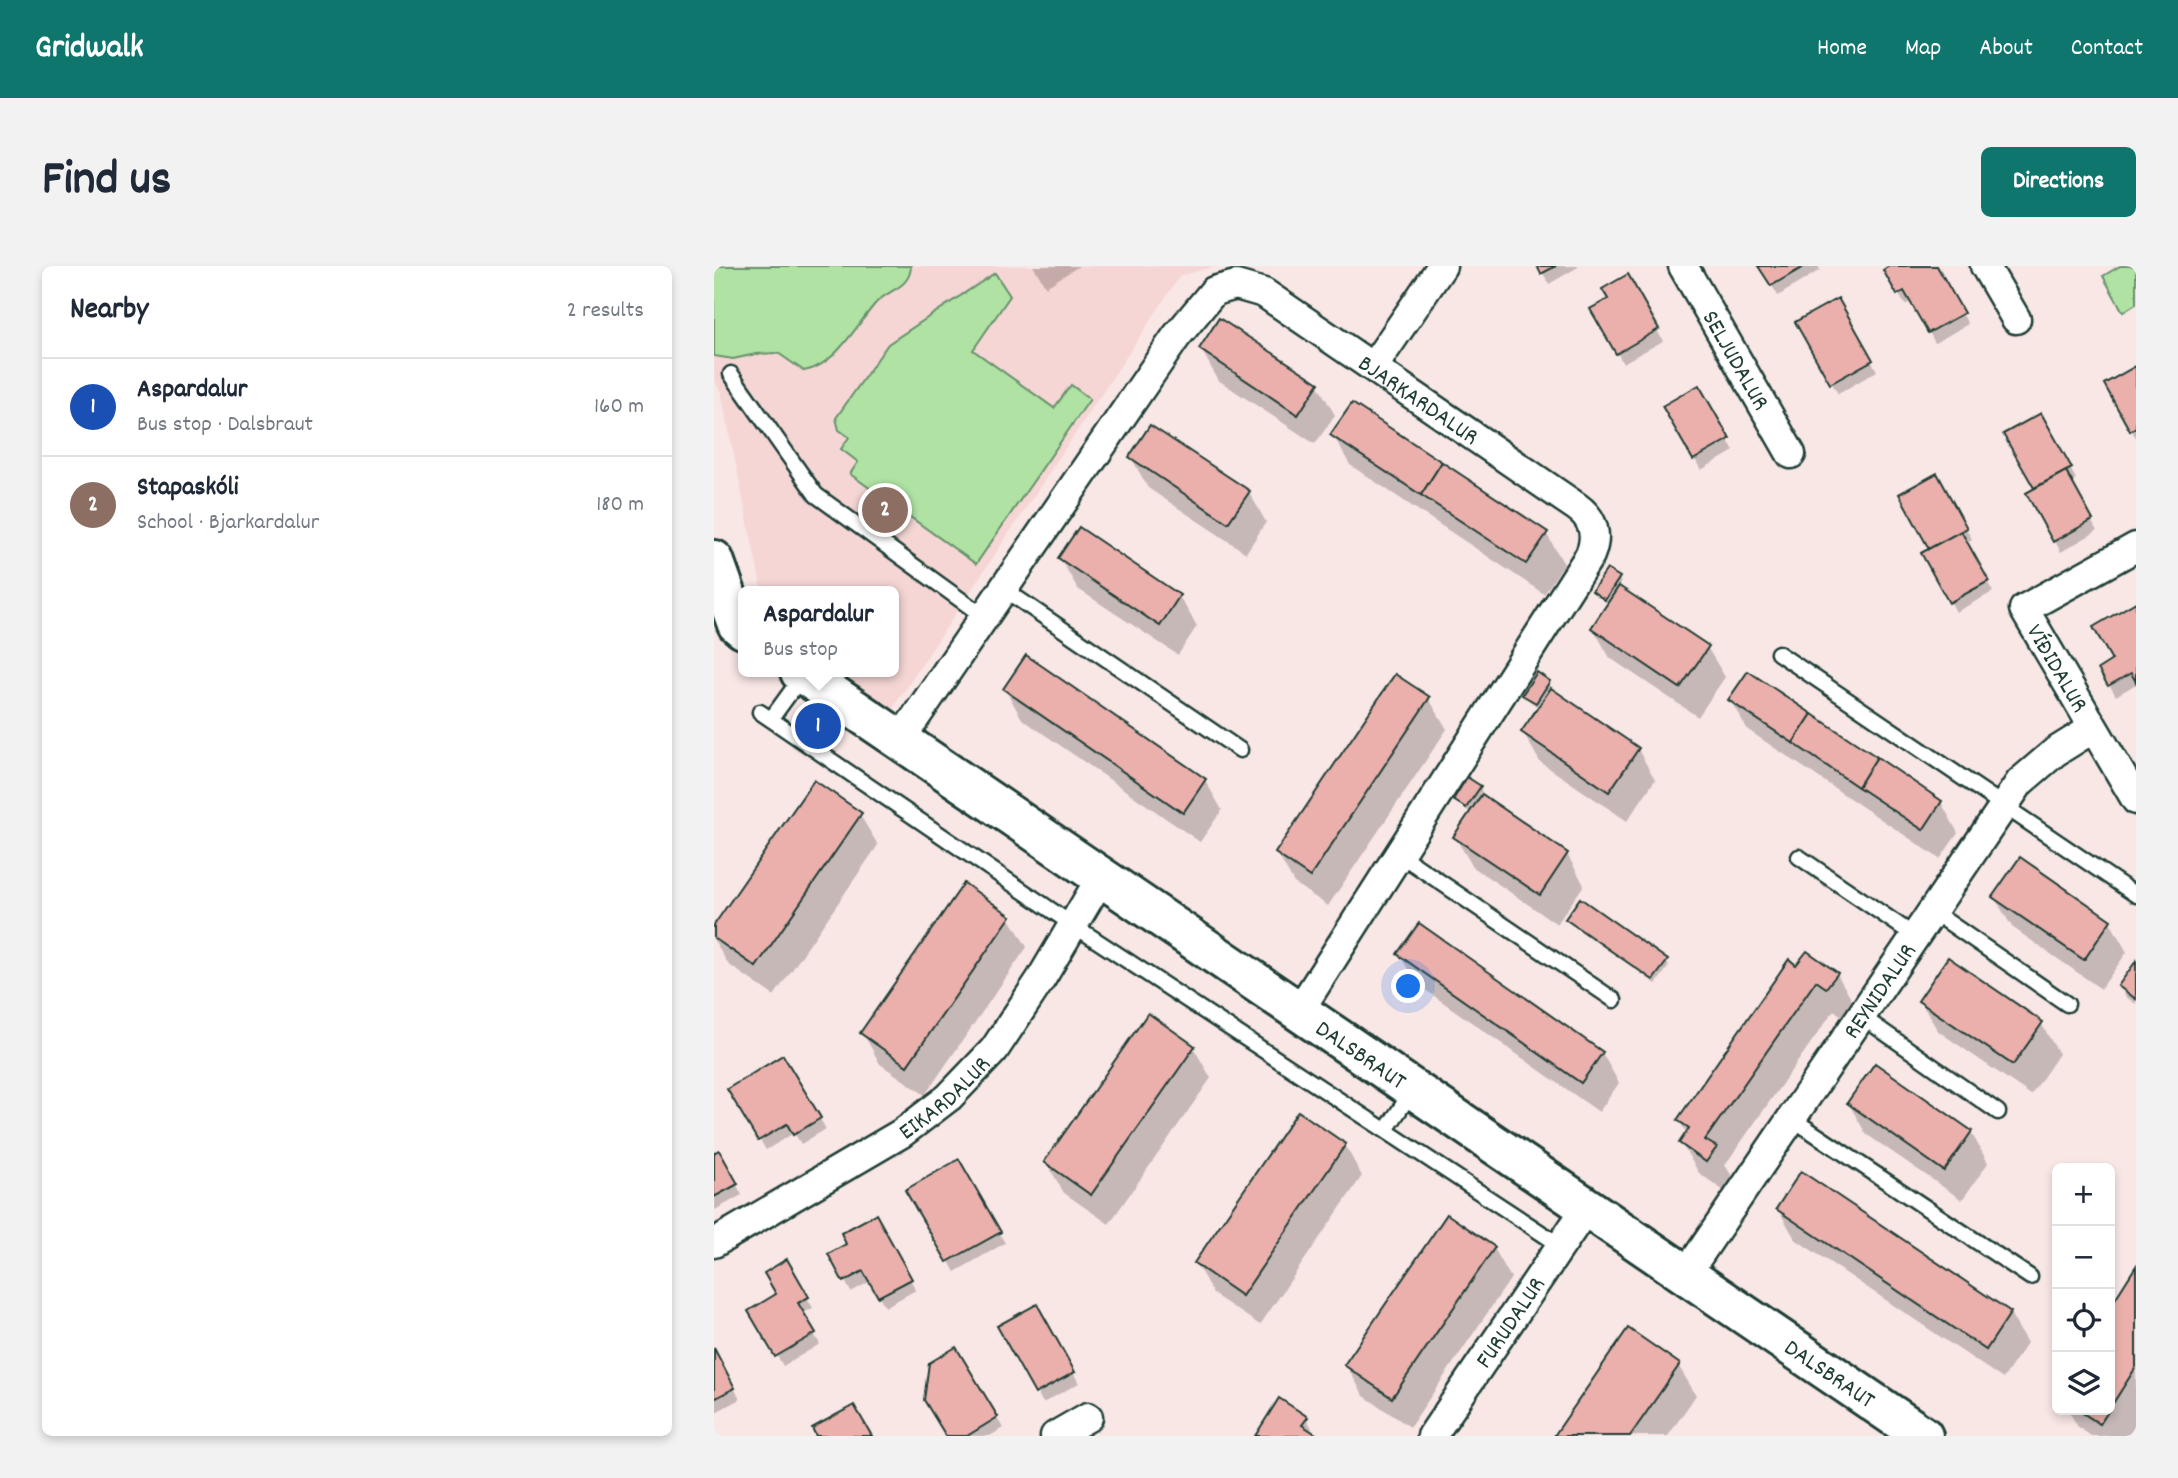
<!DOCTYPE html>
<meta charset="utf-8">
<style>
:root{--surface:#fff;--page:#f2f2f3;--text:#1f2937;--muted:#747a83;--line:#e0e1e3;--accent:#0f766e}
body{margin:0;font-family:Dekko,sans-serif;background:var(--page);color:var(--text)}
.controls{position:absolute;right:21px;bottom:21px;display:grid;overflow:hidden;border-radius:10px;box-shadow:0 4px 10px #0003}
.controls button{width:63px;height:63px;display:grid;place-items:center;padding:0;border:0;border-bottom:2px solid var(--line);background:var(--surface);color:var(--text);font:35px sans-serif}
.you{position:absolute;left:695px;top:721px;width:24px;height:24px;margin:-18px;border:5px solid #fff;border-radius:50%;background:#1a73e8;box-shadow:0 0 0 10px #1a73e833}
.badge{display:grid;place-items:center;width:46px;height:46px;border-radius:50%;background:var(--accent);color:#fff;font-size:23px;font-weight:700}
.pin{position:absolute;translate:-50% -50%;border:4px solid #fff;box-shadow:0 2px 7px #0006}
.popup{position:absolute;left:24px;top:320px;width:161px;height:91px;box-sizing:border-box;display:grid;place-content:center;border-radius:10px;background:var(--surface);filter:drop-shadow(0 2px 5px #0005);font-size:23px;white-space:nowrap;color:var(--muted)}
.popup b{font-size:26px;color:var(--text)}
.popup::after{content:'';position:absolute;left:50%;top:100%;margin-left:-14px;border:14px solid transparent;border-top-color:var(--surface)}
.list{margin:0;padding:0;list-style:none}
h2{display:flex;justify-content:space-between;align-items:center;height:91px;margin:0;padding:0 28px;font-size:30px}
h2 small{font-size:23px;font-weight:400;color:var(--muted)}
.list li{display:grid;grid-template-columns:46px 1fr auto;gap:21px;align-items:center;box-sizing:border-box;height:98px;padding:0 28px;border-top:2px solid var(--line)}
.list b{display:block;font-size:26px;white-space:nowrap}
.list p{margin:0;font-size:23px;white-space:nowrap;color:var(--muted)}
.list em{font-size:23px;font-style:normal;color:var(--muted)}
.icon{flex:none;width:38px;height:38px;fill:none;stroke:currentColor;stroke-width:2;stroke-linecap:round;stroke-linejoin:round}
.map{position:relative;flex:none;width:1422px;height:1170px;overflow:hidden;border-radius:10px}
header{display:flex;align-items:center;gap:42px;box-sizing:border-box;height:98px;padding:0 35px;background:var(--accent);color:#fff}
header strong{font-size:33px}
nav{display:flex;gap:38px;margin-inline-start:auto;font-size:24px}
.intro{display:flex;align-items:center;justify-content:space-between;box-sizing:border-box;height:168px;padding:0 42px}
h1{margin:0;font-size:49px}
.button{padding:18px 32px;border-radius:10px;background:var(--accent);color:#fff;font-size:24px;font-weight:700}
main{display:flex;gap:42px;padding:0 42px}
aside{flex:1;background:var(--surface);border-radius:10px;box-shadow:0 4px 10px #0003}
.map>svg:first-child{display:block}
.built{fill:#f5d6d5}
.green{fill:#afe2a3;stroke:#67906c;stroke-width:2}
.shadow{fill:#0003}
.building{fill:#ebb0ac;stroke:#1f3d34;stroke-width:2}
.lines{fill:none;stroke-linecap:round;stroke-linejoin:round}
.lane-casing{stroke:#1f3d34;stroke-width:19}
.street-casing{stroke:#1f3d34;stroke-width:33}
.secondary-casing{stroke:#1f3d34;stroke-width:44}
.lane{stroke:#fff;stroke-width:14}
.street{stroke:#fff;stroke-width:28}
.secondary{stroke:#fff;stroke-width:38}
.labels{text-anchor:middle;stroke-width:7;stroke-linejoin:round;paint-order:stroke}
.street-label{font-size:24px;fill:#1f3d34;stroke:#fff}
</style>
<header>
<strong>Gridwalk</strong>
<nav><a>Home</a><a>Map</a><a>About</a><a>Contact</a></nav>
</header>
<div class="intro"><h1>Find us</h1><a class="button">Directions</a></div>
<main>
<aside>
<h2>Nearby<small>2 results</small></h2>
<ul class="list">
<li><span class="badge" style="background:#1a4fb4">1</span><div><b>Aspardalur</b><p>Bus stop · Dalsbraut</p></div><em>160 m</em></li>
<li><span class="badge" style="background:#8d6e63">2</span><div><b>Stapaskóli</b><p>School · Bjarkardalur</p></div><em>180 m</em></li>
</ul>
</aside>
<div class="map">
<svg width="1422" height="1170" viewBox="0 0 1422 1170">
<rect width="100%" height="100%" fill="#f9e7e6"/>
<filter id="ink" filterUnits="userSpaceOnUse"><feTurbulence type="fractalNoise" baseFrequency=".0143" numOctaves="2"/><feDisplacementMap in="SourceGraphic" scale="14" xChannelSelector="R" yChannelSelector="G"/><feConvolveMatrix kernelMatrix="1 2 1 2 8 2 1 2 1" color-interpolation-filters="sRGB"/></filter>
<g filter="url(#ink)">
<path class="built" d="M 0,0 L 502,0 L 466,10 L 177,445 L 120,406 L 179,406 L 179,325 L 48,325 L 7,127 L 0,113 Z"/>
<g class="green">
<path d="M 0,0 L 197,0 C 196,23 174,23 161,38 C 141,61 122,99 90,105 L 64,87 L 42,88 L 19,93 L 0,90 Z"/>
<path d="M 1406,0 L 1422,0 L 1422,38 L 1409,46 L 1389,10 Z"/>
<path d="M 281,7 L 296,30 L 259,84 L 340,142 L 357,119 L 376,133 L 262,298 L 136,208 L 144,196 L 127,183 L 135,171 L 125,164 L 122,152 L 174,78 Z"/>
</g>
<g class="shadow">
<path d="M 319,0 L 365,0 L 332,21 Z"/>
<path d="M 825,0 L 866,0 L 835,18 Z"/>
<path d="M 1047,0 L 1104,0 L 1106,4 L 1064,30 Z"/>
<path d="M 1179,0 L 1222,0 L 1254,58 L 1221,77 L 1198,35 L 1191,39 L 1171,4 Z"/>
<path d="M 913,10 L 949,75 L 909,97 L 879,44 L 896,34 Z"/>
<path d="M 1124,34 L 1163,105 L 1124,128 L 1084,57 Z"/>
<path d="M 487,83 L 603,118 L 621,149 L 601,178 L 504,114 Z"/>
<path d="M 1422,102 L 1422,172 L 1392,119 Z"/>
<path d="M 984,121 L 1020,185 L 987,204 L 950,140 Z"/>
<path d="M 1327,149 L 1362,213 L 1356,216 L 1383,265 L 1347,286 L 1314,227 L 1322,223 L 1292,168 Z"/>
<path d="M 619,169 L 832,267 L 850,298 L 830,328 L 636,199 Z"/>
<path d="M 417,191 L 535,226 L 552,256 L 532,287 L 434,222 Z"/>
<path d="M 1222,209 L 1258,273 L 1252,277 L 1279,326 L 1242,346 L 1210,288 L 1218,284 Z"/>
<path d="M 346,292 L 465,330 L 483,360 L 464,389 L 364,323 Z"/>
<path d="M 905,313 L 907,317 L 904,321 L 993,381 L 1011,411 L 984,451 L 896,392 L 879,362 L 895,338 L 883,330 L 880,325 Z"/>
<path d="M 1422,338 L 1422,418 L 1402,430 L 1386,403 L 1400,395 L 1381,362 Z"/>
<path d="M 682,410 L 715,433 L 733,463 L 614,640 L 580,617 L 563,587 Z"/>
<path d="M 835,416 L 837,421 L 836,424 L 924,483 L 941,514 L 913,555 L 826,496 L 809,466 L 825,442 L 813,433 L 810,429 Z"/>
<path d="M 291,423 L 491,514 L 508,544 L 486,576 L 308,453 Z"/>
<path d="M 1016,434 L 1227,536 L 1244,567 L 1226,593 L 1034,464 Z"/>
<path d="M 765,521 L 768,526 L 766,529 L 853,588 L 870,619 L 843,658 L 759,601 L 741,571 L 757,547 L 744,538 L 741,534 Z"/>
<path d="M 146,549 L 164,579 L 60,730 L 14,698 L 0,674 L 0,662 Z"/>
<path d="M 1306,593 L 1396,656 L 1413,686 L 1387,723 L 1298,661 L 1280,631 Z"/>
<path d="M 295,651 L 313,681 L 211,829 L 166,798 L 149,767 Z"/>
<path d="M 854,653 L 952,695 L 955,700 L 942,718 L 856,657 Z"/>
<path d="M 685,688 L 888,787 L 905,817 L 885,846 L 703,718 Z"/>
<path d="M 1422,698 L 1422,738 L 1412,731 L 1406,720 Z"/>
<path d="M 1083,701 L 1123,708 L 1140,738 L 1130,752 L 1120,744 L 1011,899 L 1019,912 L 1010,925 L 985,907 L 967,877 L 973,868 L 965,854 Z"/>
<path d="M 1206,735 L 1327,757 L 1345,788 L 1317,829 L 1224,765 Z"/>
<path d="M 479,781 L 497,812 L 395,958 L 350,927 L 332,896 Z"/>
<path d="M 69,792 L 112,863 L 87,878 L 80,867 L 52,884 L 15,823 Z"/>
<path d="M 1135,838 L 1257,866 L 1274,897 L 1248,934 L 1152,868 Z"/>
<path d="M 631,879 L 648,910 L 546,1059 L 499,1028 L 482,997 Z"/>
<path d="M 5,886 L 28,929 L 1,944 L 0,888 Z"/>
<path d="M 244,895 L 291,977 L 241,1006 L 194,924 Z"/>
<path d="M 1064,943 L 1296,1047 L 1313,1077 L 1289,1113 L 1081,973 Z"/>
<path d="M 162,951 L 202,1024 L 171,1041 L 157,1015 L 137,1026 L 116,989 L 135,979 Z"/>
<path d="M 780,982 L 797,1012 L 696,1161 L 650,1130 L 632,1099 Z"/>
<path d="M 72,996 L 99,1042 L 88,1048 L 106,1078 L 69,1100 L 37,1045 L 65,1029 Z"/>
<path d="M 1422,1004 L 1422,1158 L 1414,1170 L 1377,1170 L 1364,1161 L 1354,1144 L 1396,1144 L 1396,1045 Z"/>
<path d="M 322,1040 L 365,1117 L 329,1137 L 286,1061 Z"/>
<path d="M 241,1084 L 289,1162 L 276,1170 L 233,1170 Z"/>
<path d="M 0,1085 L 26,1133 L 0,1147 Z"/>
<path d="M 964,1099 L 982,1129 L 954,1170 L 842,1170 Z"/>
<path d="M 592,1152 L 598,1162 L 596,1166 L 602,1170 L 543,1170 Z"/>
</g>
<g class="building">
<path d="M 823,0 L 842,0 L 827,8 Z"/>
<path d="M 1044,0 L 1091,0 L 1057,20 Z"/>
<path d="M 1175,0 L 1223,0 L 1250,47 L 1214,67 L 1190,25 L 1183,29 L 1169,4 Z"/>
<path d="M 914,8 L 945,63 L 902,88 L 876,43 L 894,33 L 888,23 Z"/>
<path d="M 1124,32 L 1159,94 L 1116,118 L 1081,56 Z"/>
<path d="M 505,52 L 605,117 L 584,149 L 485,83 Z"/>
<path d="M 1422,100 L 1422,161 L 1416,165 L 1390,118 Z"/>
<path d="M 985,119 L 1016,173 L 979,194 L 948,140 Z"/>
<path d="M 638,137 L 728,196 L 707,229 L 616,169 Z"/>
<path d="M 1327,147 L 1358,202 L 1320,222 L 1289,168 Z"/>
<path d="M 436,159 L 536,225 L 514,257 L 415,191 Z"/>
<path d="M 728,196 L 834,266 L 812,298 L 707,229 Z"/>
<path d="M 1352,205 L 1379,254 L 1339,276 L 1312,227 Z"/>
<path d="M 1223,207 L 1253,262 L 1215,283 L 1185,228 Z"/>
<path d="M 365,261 L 466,329 L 446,360 L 344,292 Z"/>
<path d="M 1247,265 L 1275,315 L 1235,337 L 1207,287 Z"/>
<path d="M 893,303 L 906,311 L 891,334 L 878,325 Z"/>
<path d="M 905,320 L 995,380 L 966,422 L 877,362 Z"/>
<path d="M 1422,336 L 1422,416 L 1417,407 L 1394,420 L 1384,403 L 1398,394 L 1379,361 Z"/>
<path d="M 312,389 L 492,513 L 469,547 L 289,423 Z"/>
<path d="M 1034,405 L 1098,448 L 1079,477 L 1014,434 Z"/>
<path d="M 823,406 L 836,415 L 822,437 L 808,429 Z"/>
<path d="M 681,408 L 716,431 L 596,611 L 561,587 Z"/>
<path d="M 837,422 L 925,482 L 895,526 L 807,466 Z"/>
<path d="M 1098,448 L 1163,491 L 1144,521 L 1079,477 Z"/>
<path d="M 1163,491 L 1228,535 L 1209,564 L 1144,521 Z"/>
<path d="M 753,511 L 767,520 L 752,542 L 739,534 Z"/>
<path d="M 100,514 L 148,547 L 42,701 L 0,672 L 0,659 Z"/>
<path d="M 768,528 L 854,587 L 826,629 L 739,571 Z"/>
<path d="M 1306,591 L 1397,654 L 1370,694 L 1278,631 Z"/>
<path d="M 250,617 L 297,650 L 193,800 L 146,767 Z"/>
<path d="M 866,632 L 954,694 L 939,714 L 851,653 Z"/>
<path d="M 705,657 L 889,786 L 867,817 L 683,688 Z"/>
<path d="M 1093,685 L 1124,707 L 1112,722 L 1102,715 L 991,874 L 1003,881 L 992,896 L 965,877 L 975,862 L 963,854 L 1075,693 L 1082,699 Z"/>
<path d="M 1234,691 L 1329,756 L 1299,799 L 1204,735 Z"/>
<path d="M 1422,695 L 1422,733 L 1404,720 Z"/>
<path d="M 434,747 L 481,780 L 377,929 L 330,896 Z"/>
<path d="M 69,789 L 107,852 L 79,869 L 73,858 L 44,875 L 13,823 Z"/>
<path d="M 1161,797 L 1258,865 L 1230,905 L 1133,837 Z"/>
<path d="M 584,845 L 632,878 L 528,1030 L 480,997 Z"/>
<path d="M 5,884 L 24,918 L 0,931 L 0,887 Z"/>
<path d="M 245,893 L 287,966 L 233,996 L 191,924 Z"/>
<path d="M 1087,905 L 1297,1046 L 1272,1084 L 1062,943 Z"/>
<path d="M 162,948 L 198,1013 L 164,1031 L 149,1005 L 129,1016 L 114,988 L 132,978 L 127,967 Z"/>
<path d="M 733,948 L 781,981 L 678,1132 L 630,1099 Z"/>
<path d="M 73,993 L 95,1031 L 84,1037 L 102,1067 L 61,1091 L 34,1045 L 62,1028 L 50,1007 Z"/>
<path d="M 1422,1000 L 1422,1101 L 1396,1142 L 1396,1041 Z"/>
<path d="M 323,1038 L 361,1106 L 321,1128 L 283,1060 Z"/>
<path d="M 914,1062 L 966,1098 L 916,1170 L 840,1170 Z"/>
<path d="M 242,1081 L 284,1151 L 253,1170 L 232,1170 L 210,1134 L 215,1097 Z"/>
<path d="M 0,1082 L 21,1122 L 0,1133 Z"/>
<path d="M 565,1132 L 594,1151 L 588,1159 L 605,1170 L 541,1170 Z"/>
<path d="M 140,1139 L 158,1170 L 102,1170 L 98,1162 Z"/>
<path d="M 1364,1144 L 1395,1144 L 1386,1158 Z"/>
</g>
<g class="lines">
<g class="lane-casing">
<g id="lane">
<path d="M 17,108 L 102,229 L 269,350"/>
<path d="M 288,322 L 526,484"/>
<path d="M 1064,387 L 1422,629"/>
<path d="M 46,446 L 359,659 L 847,980"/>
<path d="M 57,453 L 89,409"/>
<path d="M 685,588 L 900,734"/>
<path d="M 1085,591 L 1201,670"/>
<path d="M 1218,645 L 1353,738"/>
<path d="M 1147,750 L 1284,846"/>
<path d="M 1077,852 L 1316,1011"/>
<path d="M 672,864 L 699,824"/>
</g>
</g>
<g class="street-casing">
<g id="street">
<path id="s1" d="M 969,0 L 1077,188"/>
<path d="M 1271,0 L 1302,53"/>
<path d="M 659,101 L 728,0"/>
<path id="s2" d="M 1422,281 L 1310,343 L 1422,534"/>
<path id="s3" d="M 186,474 L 462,71 L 500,25 L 522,19 L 550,27 L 863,241 C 880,253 884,270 876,289 L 585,745"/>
<path id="s4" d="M 0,977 L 188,867 L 235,831 L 280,784 L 327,713 L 388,610"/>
<path id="s5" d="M 972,1008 L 1306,516 L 1341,486 L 1378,463"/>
<path d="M 341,1170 L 374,1151"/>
<path id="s6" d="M 718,1170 L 873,941"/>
</g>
</g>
<g class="secondary-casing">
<g id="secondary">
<path d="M 0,294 L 23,358 L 29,363"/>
<path id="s7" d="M 86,406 L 1209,1170"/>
</g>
</g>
<use href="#lane" class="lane"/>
<use href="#street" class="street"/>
<use href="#secondary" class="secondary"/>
</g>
</g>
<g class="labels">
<g class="street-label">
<text dy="8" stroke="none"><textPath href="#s1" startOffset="108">SELJUDALUR</textPath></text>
<text dy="8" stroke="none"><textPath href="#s3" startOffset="788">BJARKARDALUR</textPath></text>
<text dy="8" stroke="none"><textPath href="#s2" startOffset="196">VÍÐIDALUR</textPath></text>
<text dy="8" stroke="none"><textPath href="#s5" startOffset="343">REYNIDALUR</textPath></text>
<text dy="8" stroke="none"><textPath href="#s7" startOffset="679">DALSBRAUT</textPath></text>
<text dy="8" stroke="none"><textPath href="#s4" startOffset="273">EIKARDALUR</textPath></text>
<text dy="8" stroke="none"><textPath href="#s6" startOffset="138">FURUDALUR</textPath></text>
<text dy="8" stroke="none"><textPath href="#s7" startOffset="1246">DALSBRAUT</textPath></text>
</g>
</g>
</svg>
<div class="controls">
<button>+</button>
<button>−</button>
<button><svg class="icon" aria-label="locate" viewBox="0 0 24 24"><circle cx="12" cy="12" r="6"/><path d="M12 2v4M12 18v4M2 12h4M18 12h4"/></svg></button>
<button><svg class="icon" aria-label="layers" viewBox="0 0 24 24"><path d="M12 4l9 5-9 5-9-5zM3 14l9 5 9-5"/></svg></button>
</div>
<div class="you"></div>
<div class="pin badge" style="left:104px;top:460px;background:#1a4fb4">1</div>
<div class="popup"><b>Aspardalur</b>Bus stop</div>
<div class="pin badge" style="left:171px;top:244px;background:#8d6e63">2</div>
</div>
</main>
